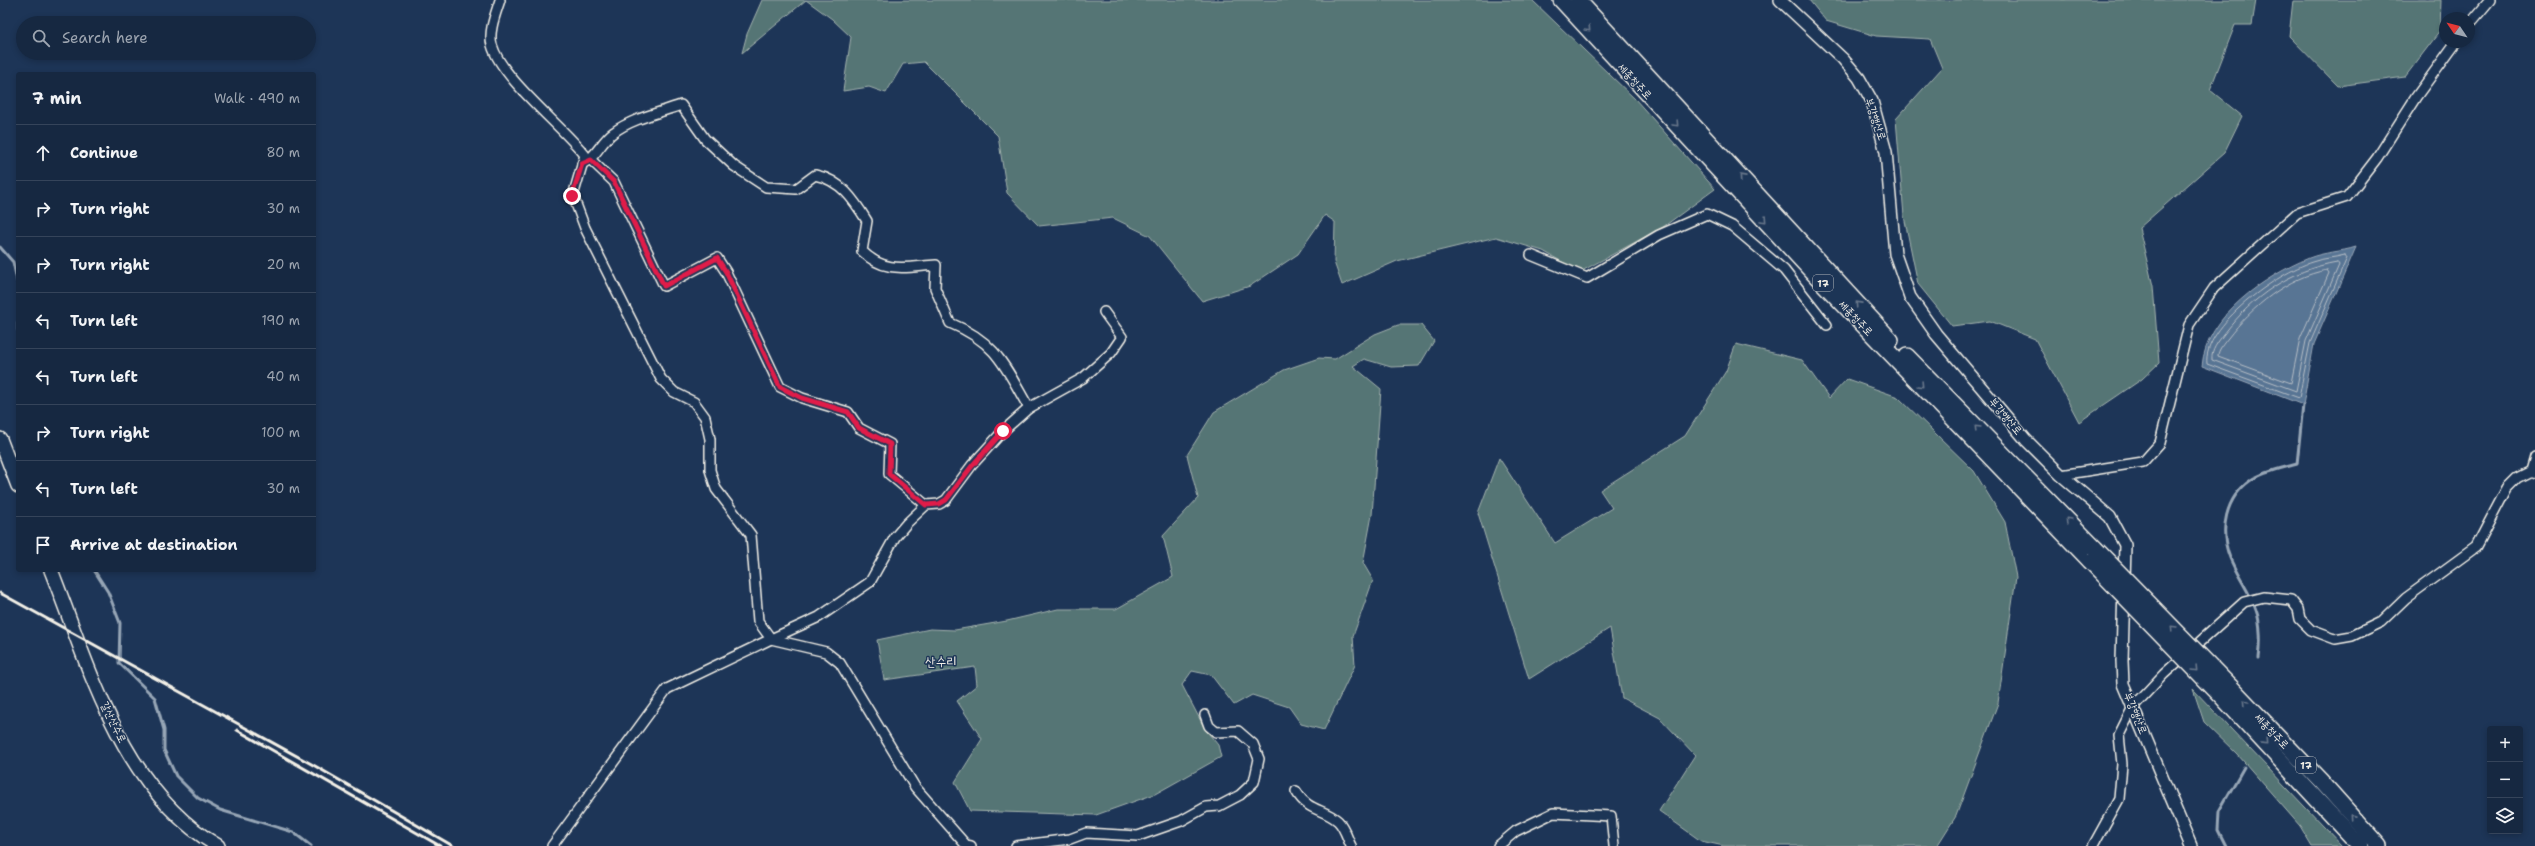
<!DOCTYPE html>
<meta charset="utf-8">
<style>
:root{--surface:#162841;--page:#1f3048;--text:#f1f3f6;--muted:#9ea6b1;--line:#35445a}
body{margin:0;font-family:"Shantell Sans","Poor Story",sans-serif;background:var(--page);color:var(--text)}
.controls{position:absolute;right:12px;bottom:12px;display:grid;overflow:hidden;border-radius:4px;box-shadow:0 2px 6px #0003}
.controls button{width:36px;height:36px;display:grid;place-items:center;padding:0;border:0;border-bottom:1px solid var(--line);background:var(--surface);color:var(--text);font:20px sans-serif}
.compass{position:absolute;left:2439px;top:12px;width:36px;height:36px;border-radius:50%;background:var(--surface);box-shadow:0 2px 6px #0003;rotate:305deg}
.stop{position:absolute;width:12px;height:12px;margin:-9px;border:3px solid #e11d48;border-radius:50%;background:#fff}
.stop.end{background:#e11d48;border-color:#fff;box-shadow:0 1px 4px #0008}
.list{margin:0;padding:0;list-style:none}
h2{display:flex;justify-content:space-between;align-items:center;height:52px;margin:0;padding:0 16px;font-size:17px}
h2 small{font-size:13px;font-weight:400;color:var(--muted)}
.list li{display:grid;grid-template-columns:26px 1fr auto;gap:12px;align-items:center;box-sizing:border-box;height:56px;padding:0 16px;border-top:1px solid var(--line)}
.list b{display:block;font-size:15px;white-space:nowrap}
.list em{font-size:13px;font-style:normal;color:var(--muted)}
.icon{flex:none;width:22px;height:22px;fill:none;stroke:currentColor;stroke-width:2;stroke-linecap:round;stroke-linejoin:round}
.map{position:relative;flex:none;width:2535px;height:846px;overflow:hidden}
.search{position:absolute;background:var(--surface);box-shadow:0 2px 6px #0003;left:16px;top:16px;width:300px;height:44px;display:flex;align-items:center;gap:10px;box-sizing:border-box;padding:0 14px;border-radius:22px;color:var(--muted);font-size:15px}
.panel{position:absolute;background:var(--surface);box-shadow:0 2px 6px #0003;left:16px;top:72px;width:300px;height:500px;border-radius:4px}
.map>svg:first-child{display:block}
.green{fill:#557574;stroke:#a4b3ae}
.water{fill:#597494;stroke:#97a6b6}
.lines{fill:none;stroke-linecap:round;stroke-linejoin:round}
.shore{stroke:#b6bfc6;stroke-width:1}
.stream{stroke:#97a6b6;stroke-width:3}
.minor-casing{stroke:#f4f1e8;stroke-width:12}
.tertiary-casing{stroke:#f4f1e8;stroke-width:14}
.secondary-casing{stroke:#f4f1e8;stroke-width:16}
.trunk-casing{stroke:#f4f1e8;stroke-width:18}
.minor{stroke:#1d3557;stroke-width:9}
.tertiary{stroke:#1d3557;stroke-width:11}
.secondary{stroke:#1d3557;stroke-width:13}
.trunk{stroke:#1d3557;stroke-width:15}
.rail{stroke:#f4f1e8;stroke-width:3}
.trunk-bridge-casing{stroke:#f4f1e8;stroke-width:18;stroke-linecap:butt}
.trunk-bridge{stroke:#1d3557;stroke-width:15}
.oneway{stroke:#68778a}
.route{stroke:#e11d48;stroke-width:5}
.labels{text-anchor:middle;stroke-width:3;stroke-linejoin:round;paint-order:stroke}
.shield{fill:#1d3557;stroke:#b4b9bc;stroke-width:1}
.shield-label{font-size:10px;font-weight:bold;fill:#f4f1e8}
.street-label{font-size:11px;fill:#f4f1e8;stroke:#1d3557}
.quarter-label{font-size:13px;fill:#f4f1e8;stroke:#1d3557}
</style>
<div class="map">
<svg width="2535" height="846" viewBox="0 0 2535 846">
<rect width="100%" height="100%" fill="#1d3557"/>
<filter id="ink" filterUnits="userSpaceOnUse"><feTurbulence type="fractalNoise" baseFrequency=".025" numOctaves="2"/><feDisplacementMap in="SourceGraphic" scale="8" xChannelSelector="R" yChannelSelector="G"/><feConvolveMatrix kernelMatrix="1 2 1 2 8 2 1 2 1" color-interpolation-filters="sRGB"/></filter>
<g filter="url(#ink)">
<g class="green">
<path d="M 762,0 L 1532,0 L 1635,99 L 1715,189 L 1663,227 L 1580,272 L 1543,251 L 1496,237 L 1397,261 L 1342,285 L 1334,262 L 1335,222 L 1325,215 L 1298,254 L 1250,286 L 1202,301 L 1150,236 L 1113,218 L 1039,226 L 1007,193 L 998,136 L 924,62 L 903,64 L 886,93 L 869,87 L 843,91 L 851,37 L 832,19 L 806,0 L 742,53 L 747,34 Z"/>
<path d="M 1809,0 L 2256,0 L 2252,25 L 2235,25 L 2210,90 L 2242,116 L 2224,153 L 2139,228 L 2153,286 L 2159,363 L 2142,379 L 2079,422 L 2035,339 L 1990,321 L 1952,326 L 1918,284 L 1904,216 L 1896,119 L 1942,68 L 1930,39 L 1876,36 L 1826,21 Z"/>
<path d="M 2293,0 L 2441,0 L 2440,31 L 2405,77 L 2338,86 L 2289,36 Z"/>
<path d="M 1398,325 L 1421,325 L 1434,341 L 1419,366 L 1391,367 L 1364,359 L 1353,366 L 1381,389 L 1372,515 L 1363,563 L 1373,580 L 1353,636 L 1355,665 L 1324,730 L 1301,724 L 1289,707 L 1252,695 L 1234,705 L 1211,675 L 1192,671 L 1182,685 L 1205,729 L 1218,745 L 1221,757 L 1155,794 L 1096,815 L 970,811 L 955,782 L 982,739 L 957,701 L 977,685 L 975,667 L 884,680 L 877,640 L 930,629 L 955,630 L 1007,621 L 1058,609 L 1116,609 L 1173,577 L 1163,536 L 1198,498 L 1187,455 L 1214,412 L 1284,370 L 1319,358 L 1335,359 L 1375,334 Z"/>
<path d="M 1736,344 L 1802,360 L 1829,398 L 1847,379 L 1898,397 L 1974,471 L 2005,522 L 2016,577 L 1998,703 L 1956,816 L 1937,846 L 1724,846 L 1701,841 L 1659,811 L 1695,755 L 1660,718 L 1622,698 L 1610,628 L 1529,679 L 1478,513 L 1499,458 L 1555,543 L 1612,508 L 1600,490 L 1685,436 L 1726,371 Z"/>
<path d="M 2193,689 L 2342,846 L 2312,846 L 2300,826 L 2238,755 L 2204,722 Z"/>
</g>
<path class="water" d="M 2356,247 L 2314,344 L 2303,405 L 2202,366 C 2206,316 2265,276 2309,258 C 2324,252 2341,252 2356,247 Z"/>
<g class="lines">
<g class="shore">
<path d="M 2345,255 L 2347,258 L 2310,343 L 2299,398 L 2207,364 C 2202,326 2279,272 2312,262 C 2323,258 2334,258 2345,255 Z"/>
<path d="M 2337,262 L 2339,265 L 2306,341 L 2296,391 L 2212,360 C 2211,350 2218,342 2224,334 C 2253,296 2290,270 2337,262 Z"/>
<path d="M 2327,270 L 2329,273 L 2300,339 L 2291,383 L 2218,356 C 2218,350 2224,343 2228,338 C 2252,307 2287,277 2327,270 Z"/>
</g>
<g class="stream">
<path d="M 0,247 L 13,262 L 18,285"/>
<path d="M 18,323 L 18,330"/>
<path d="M 94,570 L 108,592 L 120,623 L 119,663 L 155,698 L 164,730 L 164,750 L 176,776 L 198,798 L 220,810 L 293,832 L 311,846"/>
<path d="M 2259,658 C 2261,645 2261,623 2256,610 C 2250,592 2237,576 2230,558 C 2219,530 2225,498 2251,480 C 2263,472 2283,468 2297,464 L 2303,405"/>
<path d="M 2226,846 L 2218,830 L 2219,811 L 2244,767"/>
</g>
<g class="minor-casing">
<g id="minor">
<path d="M 500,0 C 496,13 488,32 492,45 C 501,78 561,125 585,155 L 573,196 L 585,228 L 661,379 L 674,392 L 694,402 L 705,417 L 710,439 L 710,470 L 716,489 L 751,535 L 758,621 L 771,639 L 667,689 L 552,846"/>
<path d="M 2469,25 L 2490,0"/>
<path d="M 591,160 L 614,182 L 664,286 L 717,258 L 726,272 L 780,387 L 802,398 L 848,412 L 859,428 L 890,444 L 889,474 L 926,505"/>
<path d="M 582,164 C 596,158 601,141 614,132 C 633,118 659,113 681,105 L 705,139 L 734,166 L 766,187 L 796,189 L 815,175 C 841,180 854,200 867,221 L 862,251 C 885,274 906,267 936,265 L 935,288 L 950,323 C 997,342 1005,367 1029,408"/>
<path d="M 1531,255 L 1587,278 L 1659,235 L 1707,214 L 1732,226 L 1784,270 L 1827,325"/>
<path d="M 2531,471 L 2535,457"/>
<path d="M 2061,475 L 2143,462 L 2160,443 L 2189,325 L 2214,288 L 2297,213 L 2347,197 L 2377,158 L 2416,97 L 2456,42"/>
<path d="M 771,639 L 819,617 L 870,582 L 895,537 L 907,523 L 926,505 L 939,504 L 946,500 L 972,465 L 1003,431 L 1029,408 L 1083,378 L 1111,353 L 1122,337 L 1104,312"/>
<path d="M 771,639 L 826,652 L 840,663 L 915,787 L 966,845 L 971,846"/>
<path d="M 1296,791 C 1308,812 1323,808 1338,821 C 1345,828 1347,838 1351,846"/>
<path d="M 1016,846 L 1070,839 L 1086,833 L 1138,836 L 1181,821 L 1206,807 L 1219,806 L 1240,795 L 1254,782 L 1259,759 L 1253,744 L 1238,731 L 1216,732 L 1209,726 L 1205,715"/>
<path d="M 1498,846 L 1516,831 L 1553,813 L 1611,816 L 1614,846"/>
<path d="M 2093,846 L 2119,799 L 2122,764 L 2119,735 L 2133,707 L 2164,674 L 2244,602 L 2264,597 L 2291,600 L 2298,609 L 2300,619 L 2311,630 L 2335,639 L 2352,636 L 2381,622 L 2406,598 L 2476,547 L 2507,488 L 2517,478 L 2531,471 L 2535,473"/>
</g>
</g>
<g class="tertiary-casing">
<path id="tertiary" d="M 1780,0 L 1843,59 L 1859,78 L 1872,101 L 1886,152 L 1895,254 L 1910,297 L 1936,334 L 2026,440 L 2061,475 L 2110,517 L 2125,545 L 2122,661 L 2123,684 L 2191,846"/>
</g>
<g class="secondary-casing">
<g id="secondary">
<path d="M 0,439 L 18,486"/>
<path d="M 51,570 C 89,666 122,791 218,846"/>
</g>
</g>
<g class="trunk-casing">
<g id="trunk">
<path d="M 1561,0 L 1815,275 L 2090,561"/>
<path d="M 1578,0 L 1891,340"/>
<path d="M 1907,356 L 2095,548"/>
<path d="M 2230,686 L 2321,781 L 2379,846"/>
<path d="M 2219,694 L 2360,846"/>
</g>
</g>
<use href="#minor" class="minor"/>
<use href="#tertiary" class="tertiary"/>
<use href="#secondary" class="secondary"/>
<use href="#trunk" class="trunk"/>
<g class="rail">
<path d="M 0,593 L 315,766 L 453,846"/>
<path d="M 237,730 L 440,846"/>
</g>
<g class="trunk-bridge-casing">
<g id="trunk-bridge">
<path d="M 2095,548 L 2230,686"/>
<path d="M 2090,561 L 2219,694"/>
</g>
</g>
<use href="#trunk-bridge" class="trunk-bridge"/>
</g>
<defs><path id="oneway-chevron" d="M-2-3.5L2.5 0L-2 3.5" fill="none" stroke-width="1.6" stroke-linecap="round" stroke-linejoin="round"/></defs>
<g class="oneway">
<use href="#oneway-chevron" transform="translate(1588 29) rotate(47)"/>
<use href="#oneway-chevron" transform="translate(1676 124) rotate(47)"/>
<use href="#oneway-chevron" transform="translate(1742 177) rotate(-132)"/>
<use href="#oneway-chevron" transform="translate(1764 220) rotate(47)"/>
<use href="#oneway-chevron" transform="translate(1858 304) rotate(-132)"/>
<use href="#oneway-chevron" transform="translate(1921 385) rotate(46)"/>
<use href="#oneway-chevron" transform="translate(1977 428) rotate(-134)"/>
<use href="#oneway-chevron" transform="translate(2068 520) rotate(-134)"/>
<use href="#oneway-chevron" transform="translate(2173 628) rotate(-134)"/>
<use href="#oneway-chevron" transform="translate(2195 669) rotate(46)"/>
<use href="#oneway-chevron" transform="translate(2245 702) rotate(-134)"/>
<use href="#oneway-chevron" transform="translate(2265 742) rotate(47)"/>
<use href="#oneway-chevron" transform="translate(2353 817) rotate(-132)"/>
</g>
</g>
<g class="lines" filter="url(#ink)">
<path class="route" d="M 572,196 L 582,164 L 591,160 L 614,182 L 664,286 L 717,258 L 726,272 L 780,387 L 802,398 L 848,412 L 859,428 L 890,444 L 889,474 L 926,505 L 939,504 L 946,500 L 972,466 L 1003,431"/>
</g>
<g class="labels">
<g class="shield">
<rect x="1813" y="275" width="20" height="16" rx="3"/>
<rect x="2296" y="757" width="20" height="16" rx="3"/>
</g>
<g class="shield-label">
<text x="1823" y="287">17</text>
<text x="2306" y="769">17</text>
</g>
<g class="street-label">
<text transform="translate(1635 81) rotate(47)" y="4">세종청주로</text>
<text transform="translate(1876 119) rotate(71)" y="4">부강행산로</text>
<text transform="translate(1856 318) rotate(46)" y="4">세종청주로</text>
<text transform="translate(2006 416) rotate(50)" y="4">부강행산로</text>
<text transform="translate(2136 713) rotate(68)" y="4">부강행산로</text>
<text transform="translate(114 722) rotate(64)" y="4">갈산산수로</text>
<text transform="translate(2272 731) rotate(46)" y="4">세종청주로</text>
</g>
<g class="quarter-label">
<text x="941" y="666">산수리</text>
</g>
</g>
</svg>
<div class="controls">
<button>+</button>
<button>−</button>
<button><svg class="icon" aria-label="layers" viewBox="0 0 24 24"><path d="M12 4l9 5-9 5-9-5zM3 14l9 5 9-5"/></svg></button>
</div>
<svg class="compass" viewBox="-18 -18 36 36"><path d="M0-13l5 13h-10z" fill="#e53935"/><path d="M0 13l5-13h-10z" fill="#9ea6b1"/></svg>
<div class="stop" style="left:1003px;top:431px"></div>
<div class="stop end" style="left:572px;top:196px"></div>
<div class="search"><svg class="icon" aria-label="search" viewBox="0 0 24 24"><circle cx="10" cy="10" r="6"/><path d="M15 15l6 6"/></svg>Search here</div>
<section class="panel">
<h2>7 min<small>Walk · 490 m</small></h2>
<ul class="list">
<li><svg class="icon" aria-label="ahead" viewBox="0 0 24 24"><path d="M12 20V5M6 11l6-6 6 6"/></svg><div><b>Continue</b></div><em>80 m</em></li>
<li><svg class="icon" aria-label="right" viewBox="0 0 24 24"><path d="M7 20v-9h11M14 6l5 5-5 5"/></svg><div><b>Turn right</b></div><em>30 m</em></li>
<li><svg class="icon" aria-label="right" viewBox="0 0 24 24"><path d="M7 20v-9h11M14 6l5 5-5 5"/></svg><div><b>Turn right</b></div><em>20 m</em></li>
<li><svg class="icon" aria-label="left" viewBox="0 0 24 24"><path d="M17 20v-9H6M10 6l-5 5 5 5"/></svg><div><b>Turn left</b></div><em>190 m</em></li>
<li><svg class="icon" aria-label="left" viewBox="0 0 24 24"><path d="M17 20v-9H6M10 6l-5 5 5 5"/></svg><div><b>Turn left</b></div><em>40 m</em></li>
<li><svg class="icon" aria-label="right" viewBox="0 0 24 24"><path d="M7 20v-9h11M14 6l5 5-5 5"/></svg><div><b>Turn right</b></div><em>100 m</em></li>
<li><svg class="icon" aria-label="left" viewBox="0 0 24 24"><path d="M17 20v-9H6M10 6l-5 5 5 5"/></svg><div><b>Turn left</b></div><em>30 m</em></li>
<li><svg class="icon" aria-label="arrive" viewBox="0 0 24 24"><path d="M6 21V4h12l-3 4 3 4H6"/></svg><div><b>Arrive at destination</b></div></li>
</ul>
</section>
</div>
